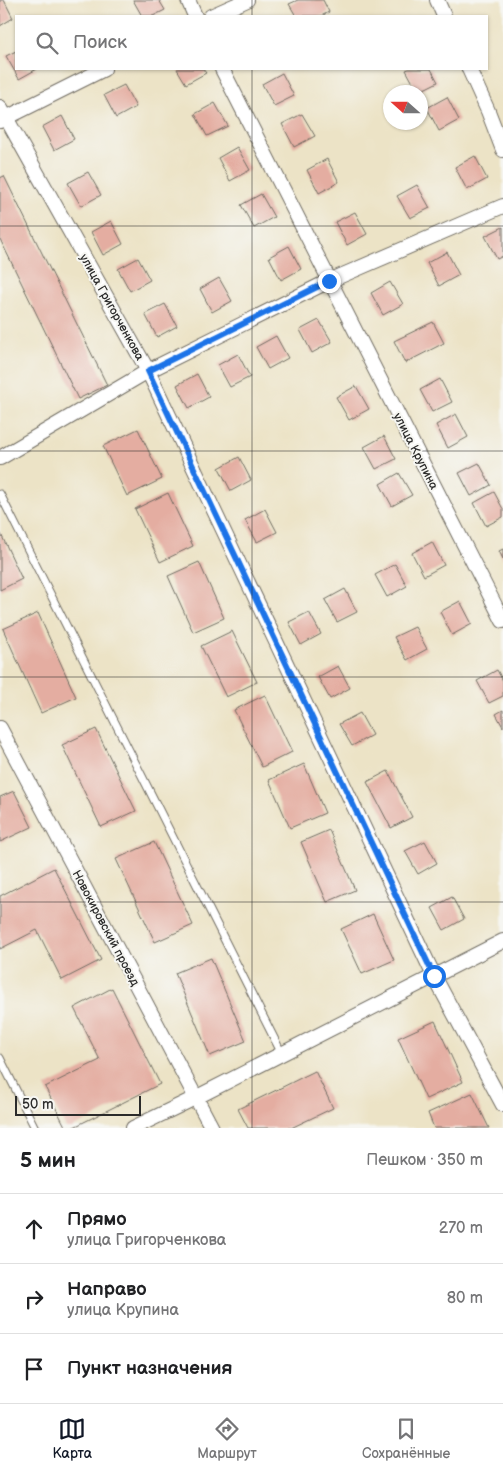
<!DOCTYPE html>
<html lang="ru">
<meta charset="utf-8">
<style>
:root{--surface:#fff;--page:#f2f2f2;--text:#202124;--muted:#757577;--line:#e0e0e0;--accent:#111827}
body{margin:0;font-family:"Balsamiq Sans",sans-serif;background:var(--page);color:var(--text)}
.compass{position:absolute;left:383px;top:85px;width:45px;height:45px;border-radius:50%;background:var(--surface);box-shadow:0 1px 4px #0004;rotate:291deg}
.scale{position:absolute;left:15px;bottom:12px;width:126px;box-sizing:border-box;padding-left:5px;border:2px solid #2b2b2b;border-top:0;font-size:14px;line-height:18px;white-space:nowrap;color:#2b2b2b;-webkit-text-stroke:4px #f6f6f2;paint-order:stroke}
.stop{position:absolute;width:15px;height:15px;margin:-11px;border:4px solid #1a73e8;border-radius:50%;background:#fff}
.stop.end{background:#1a73e8;border-color:#fff;box-shadow:0 1px 5px #0008}
.list{margin:0;padding:0;list-style:none}
h2{display:flex;justify-content:space-between;align-items:center;height:65px;margin:0;padding:0 20px;font-size:21px}
h2 small{font-size:16px;font-weight:400;color:var(--muted)}
.list li{display:grid;grid-template-columns:32px 1fr auto;gap:15px;align-items:center;box-sizing:border-box;height:70px;padding:0 20px;border-top:1px solid var(--line)}
.list b{display:block;font-size:19px;white-space:nowrap}
.list p{margin:0;font-size:16px;white-space:nowrap;color:var(--muted)}
.list em{font-size:16px;font-style:normal;color:var(--muted)}
.icon{flex:none;width:28px;height:28px;fill:none;stroke:currentColor;stroke-width:2;stroke-linecap:round;stroke-linejoin:round}
.map{position:relative;flex:none;width:503px;height:1128px;overflow:hidden}
.search{position:absolute;background:var(--surface);box-shadow:0 1px 4px #0004;left:15px;right:15px;top:15px;height:55px;display:flex;align-items:center;gap:12px;box-sizing:border-box;padding:0 18px;border-radius:0px;color:var(--muted);font-size:19px}
.sheet{height:275px;background:var(--surface)}
nav{display:flex;justify-content:space-around;align-items:center;box-sizing:border-box;height:70px;border-top:1px solid var(--line);background:var(--surface);font-size:14px;color:var(--muted)}
nav a{display:grid;justify-items:center;gap:2px}
nav .on{color:var(--accent)}
.map>svg:first-child{display:block}
.building{fill:#e4ada1}
.lines{fill:none;stroke-linecap:round;stroke-linejoin:round}
.lane-casing{stroke:#6f6b61;stroke-width:9}
.street-casing{stroke:#6f6b61;stroke-width:16}
.lane{stroke:#fff;stroke-width:7}
.street{stroke:#fff;stroke-width:14}
.route{stroke:#1a73e8;stroke-width:6}
.grid{fill:none;stroke:#2b2b2b;stroke-width:1;stroke-opacity:0.55}
.labels{text-anchor:middle;stroke-width:4;stroke-linejoin:round;paint-order:stroke}
.street-label{font-size:12px;fill:#2b2b2b;stroke:#f6f6f2}
</style>
<div class="map">
<svg width="503" height="1128" viewBox="0 0 503 1128">
<rect width="100%" height="100%" fill="#f6f6f2"/>
<filter id="ink" filterUnits="userSpaceOnUse"><feTurbulence type="fractalNoise" baseFrequency=".02" numOctaves="2"/><feDisplacementMap in="SourceGraphic" scale="10" xChannelSelector="R" yChannelSelector="G"/><feConvolveMatrix kernelMatrix="1 2 1 2 8 2 1 2 1" color-interpolation-filters="sRGB"/></filter>
<filter id="wash" filterUnits="userSpaceOnUse"><feTurbulence type="fractalNoise" baseFrequency=".0096" numOctaves="4" result="noise"/><feDisplacementMap in="SourceGraphic" scale="20" xChannelSelector="R" yChannelSelector="G"/><feGaussianBlur stdDeviation="1.12" result="paint"/><feColorMatrix in="noise" values="0 0 0 0 0 0 0 0 0 0 0 0 0 0 0 0 0 1.4 0 .05"/><feComposite in="paint" operator="in"/></filter>
<g filter="url(#wash)">
<rect width="100%" height="100%" fill="#ece3c6"/>
<g id="blocks">
<g class="building">
<path d="M 0,0 L 4,0 L 13,18 L 0,26 Z"/>
<path d="M 133,0 L 159,0 L 165,10 L 153,16 L 142,16 Z"/>
<path d="M 298,0 L 323,0 L 329,12 L 321,16 L 296,16 L 289,4 Z"/>
<path d="M 16,51 L 16,69 L 37,69 L 19,79 L 6,56 Z"/>
<path d="M 177,69 L 203,69 L 206,73 L 186,84 Z"/>
<path d="M 409,69 L 431,69 L 438,82 L 418,92 L 406,70 Z"/>
<path d="M 282,73 L 294,96 L 274,106 L 262,84 Z"/>
<path d="M 124,85 L 136,107 L 116,118 L 104,95 Z"/>
<path d="M 447,97 L 459,120 L 439,131 L 427,108 Z"/>
<path d="M 215,103 L 228,126 L 207,136 L 195,114 Z"/>
<path d="M 302,114 L 315,136 L 294,147 L 282,124 Z"/>
<path d="M 62,116 L 74,139 L 54,150 L 42,127 Z"/>
<path d="M 237,147 L 250,170 L 230,181 L 218,158 Z"/>
<path d="M 475,156 L 487,179 L 467,190 L 455,167 Z"/>
<path d="M 327,159 L 339,182 L 319,193 L 307,170 Z"/>
<path d="M 88,172 L 101,195 L 81,206 L 68,183 Z"/>
<path d="M 4,176 L 107,385 L 78,399 L 0,239 L 0,178 Z"/>
<path d="M 417,185 L 430,208 L 410,218 L 397,196 Z"/>
<path d="M 261,194 L 274,217 L 254,228 L 241,205 Z"/>
<path d="M 355,212 L 367,234 L 347,245 L 335,222 Z"/>
<path d="M 111,221 L 123,244 L 103,255 L 91,232 Z"/>
<path d="M 503,227 L 503,256 L 497,259 L 485,236 Z"/>
<path d="M 289,246 L 301,269 L 281,280 L 269,257 Z"/>
<path d="M 447,252 L 459,275 L 439,286 L 427,263 Z"/>
<path d="M 138,258 L 150,280 L 130,291 L 118,269 Z"/>
<path d="M 219,278 L 232,301 L 212,312 L 200,289 Z"/>
<path d="M 390,282 L 403,304 L 383,315 L 371,293 Z"/>
<path d="M 165,304 L 177,326 L 157,337 L 145,314 Z"/>
<path d="M 319,320 L 332,342 L 312,353 L 300,330 Z"/>
<path d="M 433,322 L 444,343 L 405,363 L 394,341 Z"/>
<path d="M 276,336 L 288,358 L 268,369 L 256,347 Z"/>
<path d="M 238,354 L 250,377 L 230,387 L 218,365 Z"/>
<path d="M 197,374 L 209,397 L 189,408 L 177,385 Z"/>
<path d="M 440,379 L 452,402 L 432,412 L 420,390 Z"/>
<path d="M 356,386 L 369,409 L 349,420 L 336,397 Z"/>
<path d="M 456,414 L 468,437 L 448,448 L 436,425 Z"/>
<path d="M 138,429 L 162,479 L 127,496 L 103,446 Z"/>
<path d="M 384,436 L 396,459 L 376,469 L 364,447 Z"/>
<path d="M 239,457 L 251,480 L 231,491 L 219,468 Z"/>
<path d="M 479,463 L 491,485 L 471,496 L 459,473 Z"/>
<path d="M 399,473 L 412,495 L 392,506 L 380,484 Z"/>
<path d="M 494,492 L 503,509 L 503,517 L 486,526 L 474,503 Z"/>
<path d="M 168,493 L 193,546 L 160,562 L 135,509 Z"/>
<path d="M 265,509 L 277,532 L 257,542 L 245,520 Z"/>
<path d="M 0,532 L 22,579 L 0,590 Z"/>
<path d="M 432,542 L 444,565 L 424,576 L 412,553 Z"/>
<path d="M 503,549 L 503,559 L 499,551 Z"/>
<path d="M 199,562 L 224,618 L 193,632 L 168,576 Z"/>
<path d="M 395,564 L 407,586 L 387,597 L 375,575 Z"/>
<path d="M 345,589 L 357,612 L 337,622 L 325,600 Z"/>
<path d="M 460,601 L 472,624 L 452,635 L 440,612 Z"/>
<path d="M 309,612 L 321,634 L 301,645 L 289,622 Z"/>
<path d="M 38,613 L 76,697 L 41,713 L 3,629 Z"/>
<path d="M 415,627 L 427,649 L 407,660 L 394,637 Z"/>
<path d="M 232,631 L 257,682 L 226,697 L 201,646 Z"/>
<path d="M 338,666 L 350,688 L 330,699 L 318,677 Z"/>
<path d="M 497,670 L 503,681 L 503,696 L 489,703 L 477,681 Z"/>
<path d="M 265,695 L 292,752 L 262,767 L 234,710 Z"/>
<path d="M 503,710 L 503,727 L 496,714 Z"/>
<path d="M 360,713 L 372,735 L 352,746 L 339,724 Z"/>
<path d="M 96,729 L 136,811 L 101,827 L 62,745 Z"/>
<path d="M 304,764 L 325,813 L 290,828 L 269,780 Z"/>
<path d="M 388,771 L 412,817 L 391,828 L 367,782 Z"/>
<path d="M 14,791 L 32,827 L 0,842 L 0,797 Z"/>
<path d="M 329,830 L 355,890 L 327,902 L 301,842 Z"/>
<path d="M 425,841 L 437,863 L 418,874 L 405,851 Z"/>
<path d="M 154,842 L 193,925 L 155,942 L 116,859 Z"/>
<path d="M 54,868 L 101,960 L 62,980 L 37,930 L 0,949 L 0,896 Z"/>
<path d="M 452,897 L 464,919 L 444,930 L 432,908 Z"/>
<path d="M 373,914 L 394,960 L 362,974 L 341,929 Z"/>
<path d="M 211,958 L 246,1041 L 210,1056 L 175,973 Z"/>
<path d="M 112,988 L 160,1084 L 72,1128 L 66,1128 L 45,1087 L 100,1060 L 74,1008 Z"/>
<path d="M 435,1021 L 463,1082 L 426,1099 L 398,1038 Z"/>
<path d="M 315,1071 L 333,1108 L 291,1128 L 248,1128 L 238,1109 Z"/>
<path d="M 472,1093 L 489,1128 L 434,1128 L 428,1113 Z"/>
</g>
</g>
</g>
<g filter="url(#ink)">
<use href="#blocks" fill-opacity="0" stroke="#6f6b61" stroke-width="1"/>
<g class="lines">
<g class="lane-casing">
<g id="lane">
<path d="M 0,494 L 282,1054"/>
<path d="M 0,1058 L 35,1128"/>
</g>
</g>
<g class="street-casing">
<g id="street">
<path d="M 188,0 L 195,16"/>
<path d="M 437,0 L 444,16"/>
<path d="M 211,16 L 247,0"/>
<path d="M 222,69 L 503,621"/>
<path d="M 469,69 L 488,111 L 503,150"/>
<path d="M 0,107 L 148,371 L 434,976 L 503,1105"/>
<path d="M 0,121 L 104,69"/>
<path d="M 0,458 L 148,371 L 329,281 L 503,206"/>
<path d="M 0,728 L 212,1128"/>
<path d="M 133,1128 L 197,1097 L 503,941"/>
</g>
</g>
<use href="#lane" class="lane"/>
<use href="#street" class="street"/>
</g>
</g>
<g class="lines" filter="url(#ink)">
<path class="route" d="M 329,281 L 148,371 L 434,976"/>
</g>
<path class="grid" d="M 252,0 L 252,16M 252,69 L 252,1128M 0,226 L 503,226M 0,451 L 503,451M 0,677 L 503,677M 0,902 L 503,902"/>
<g class="labels">
<g class="street-label">
<text transform="translate(112 307) rotate(61)" y="4">улица Григорченкова</text>
<text transform="translate(416 451) rotate(63)" y="4">улица Крупина</text>
<text transform="translate(106 928) rotate(62)" y="4">Новокировский проезд</text>
</g>
</g>
</svg>
<svg class="compass" viewBox="-18 -18 36 36"><path d="M0-13l5 13h-10z" fill="#e53935"/><path d="M0 13l5-13h-10z" fill="#757577"/></svg>
<div class="scale">50 m</div>
<div class="stop" style="left:434px;top:976px"></div>
<div class="stop end" style="left:329px;top:281px"></div>
<div class="search"><svg class="icon" aria-label="search" viewBox="0 0 24 24"><circle cx="10" cy="10" r="6"/><path d="M15 15l6 6"/></svg>Поиск</div>
</div>
<section class="sheet">
<h2>5 мин<small>Пешком · 350 m</small></h2>
<ul class="list">
<li><svg class="icon" aria-label="ahead" viewBox="0 0 24 24"><path d="M12 20V5M6 11l6-6 6 6"/></svg><div><b>Прямо</b><p>улица Григорченкова</p></div><em>270 m</em></li>
<li><svg class="icon" aria-label="right" viewBox="0 0 24 24"><path d="M7 20v-9h11M14 6l5 5-5 5"/></svg><div><b>Направо</b><p>улица Крупина</p></div><em>80 m</em></li>
<li><svg class="icon" aria-label="arrive" viewBox="0 0 24 24"><path d="M6 21V4h12l-3 4 3 4H6"/></svg><div><b>Пункт назначения</b></div></li>
</ul>
</section>
<nav>
<a class="on"><svg class="icon" aria-label="map" viewBox="0 0 24 24"><path d="M3 6l6-2 6 2 6-2v14l-6 2-6-2-6 2zM9 4v14M15 6v14"/></svg>Карта</a>
<a><svg class="icon" aria-label="directions" viewBox="0 0 24 24"><path d="M12 3l9 9-9 9-9-9zM9 14v-3h6M13 9l2 2-2 2"/></svg>Маршрут</a>
<a><svg class="icon" aria-label="saved" viewBox="0 0 24 24"><path d="M7 4h10v16l-5-4-5 4z"/></svg>Сохранённые</a>
</nav>
